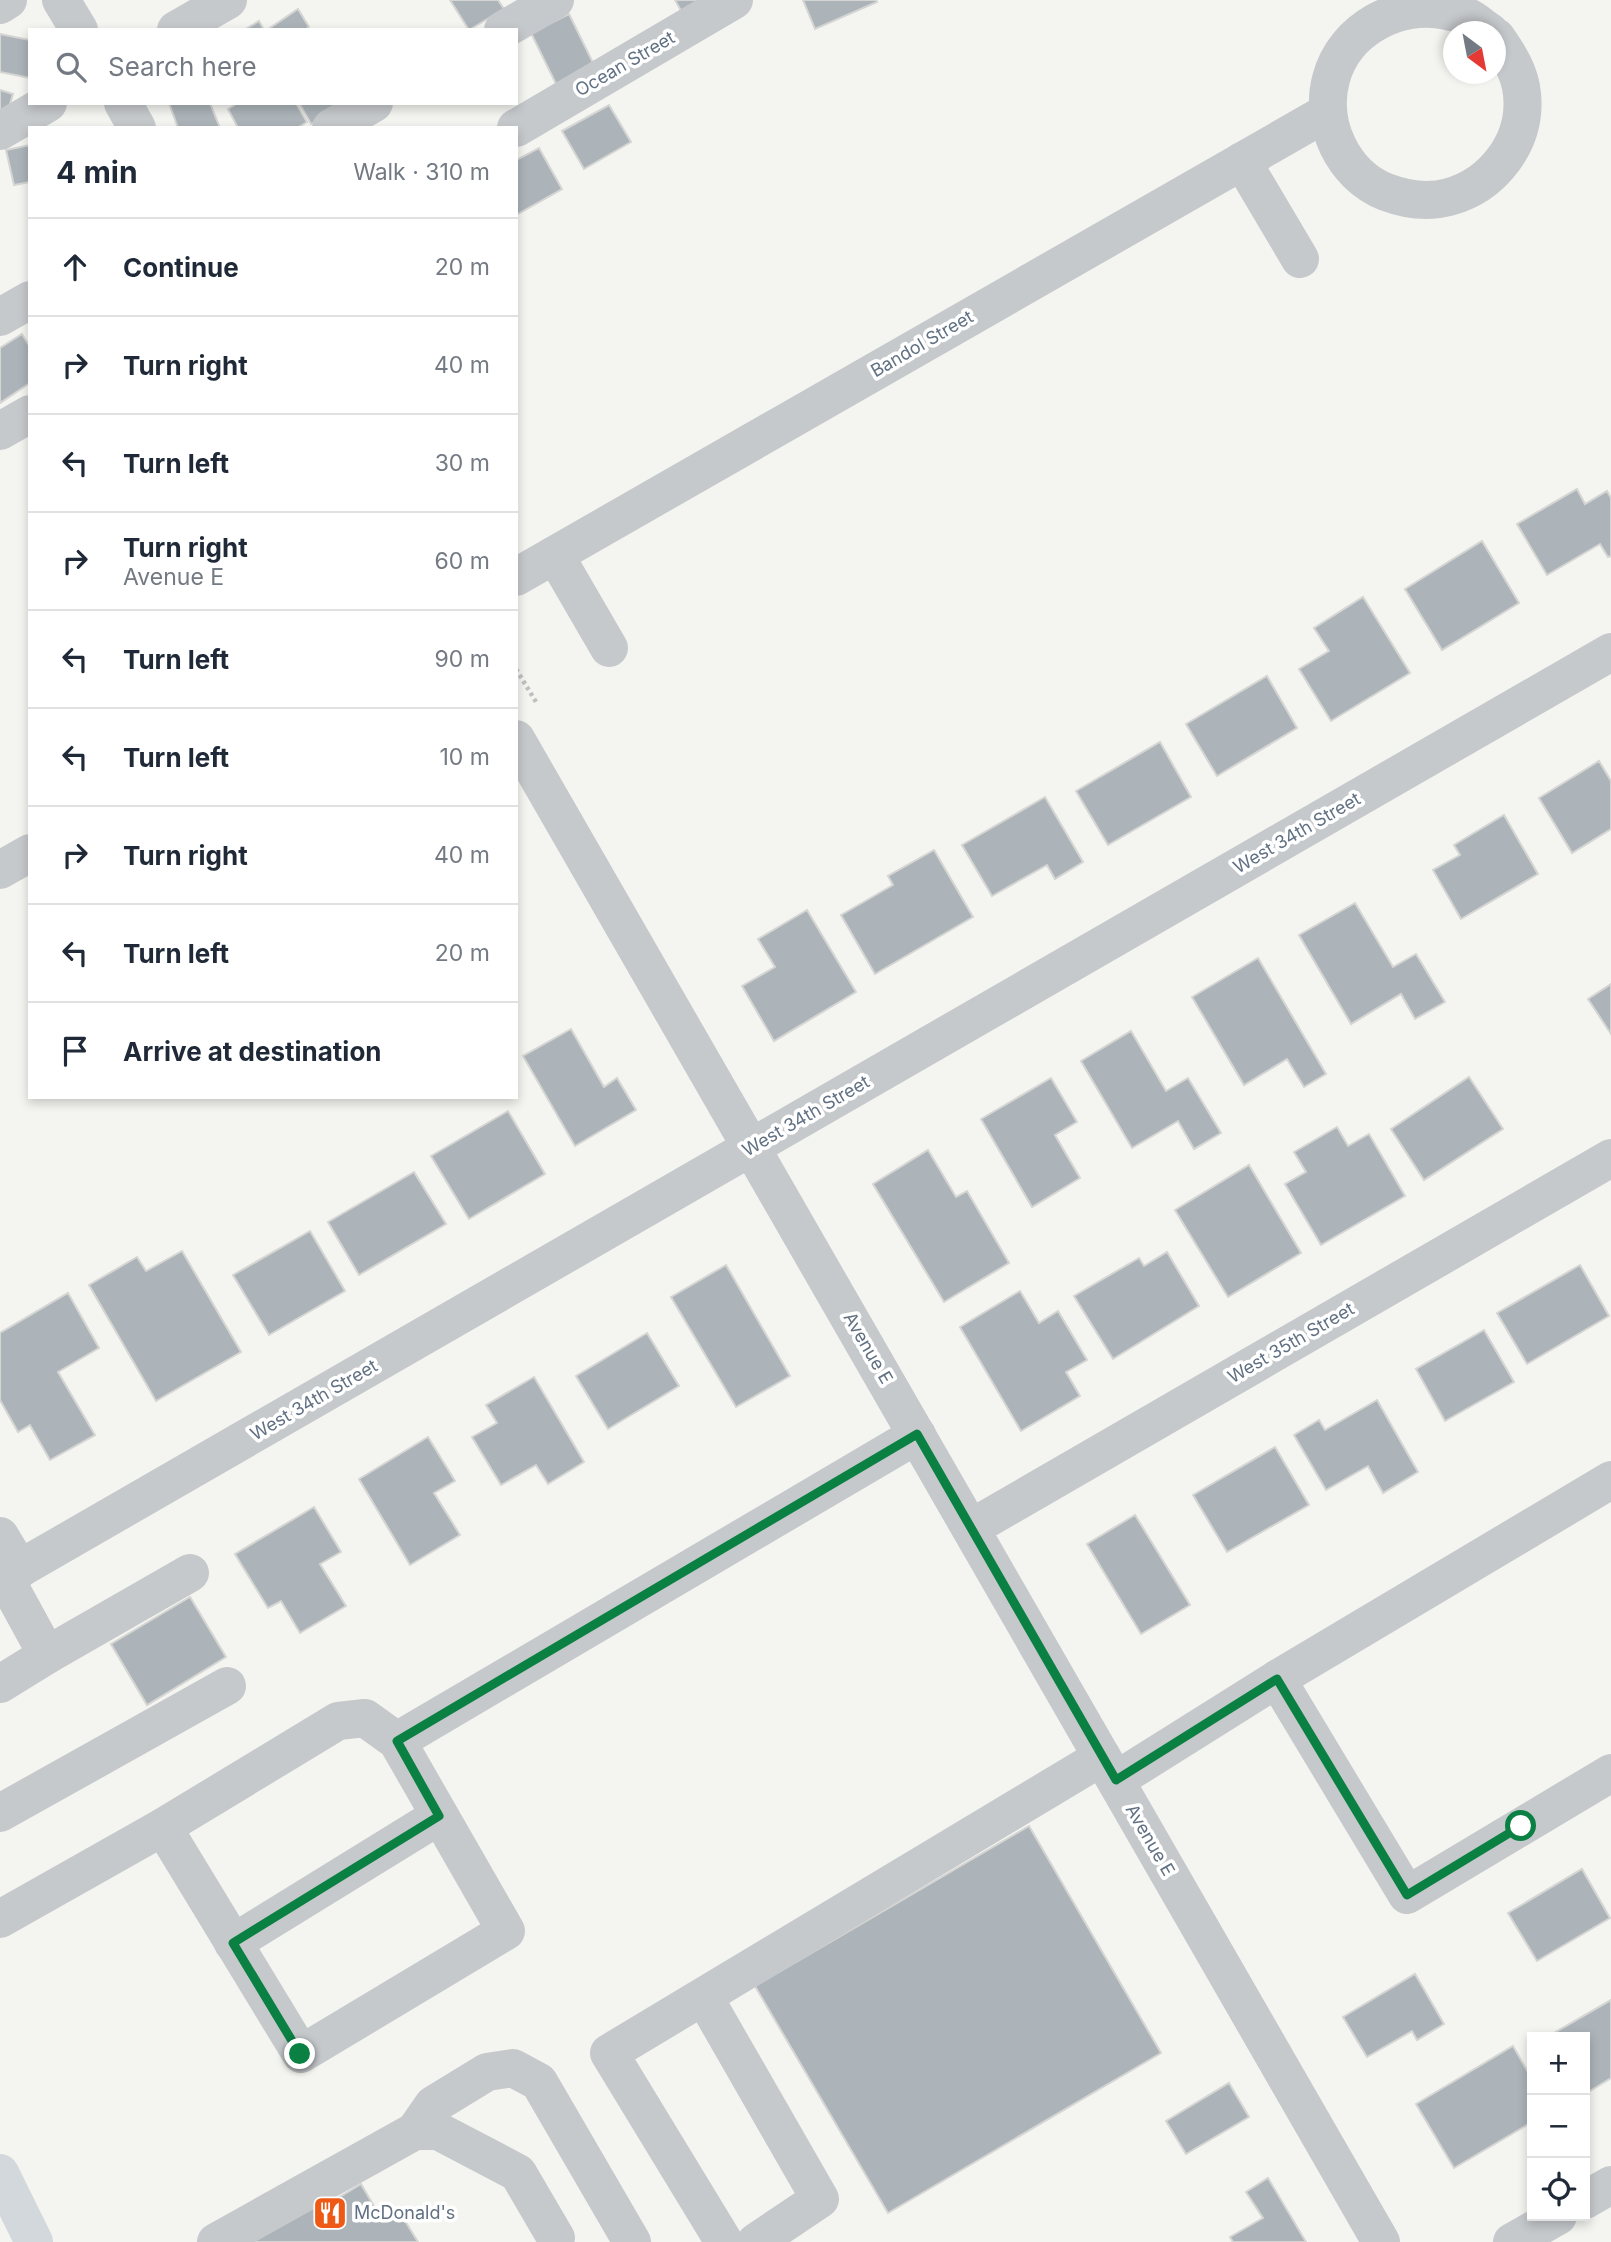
<!DOCTYPE html>
<meta charset="utf-8">
<style>
:root{--surface:#fff;--page:#f6f6f7;--text:#1f2937;--muted:#747a83;--line:#e0e1e3}
body{margin:0;font-family:Inter,sans-serif;background:var(--page);color:var(--text)}
.controls{position:absolute;right:21px;bottom:21px;display:grid;overflow:hidden;border-radius:0px;box-shadow:0 4px 10px #0003}
.controls button{width:63px;height:63px;display:grid;place-items:center;padding:0;border:0;border-bottom:2px solid var(--line);background:var(--surface);color:var(--text);font:35px sans-serif}
.compass{position:absolute;left:1443px;top:21px;width:63px;height:63px;border-radius:50%;background:var(--surface);box-shadow:0 4px 10px #0003;rotate:148deg}
.stop{position:absolute;width:21px;height:21px;margin:-16px;border:5px solid #0b8043;border-radius:50%;background:#fff}
.stop.end{background:#0b8043;border-color:#fff;box-shadow:0 2px 7px #0008}
.list{margin:0;padding:0;list-style:none}
h2{display:flex;justify-content:space-between;align-items:center;height:91px;margin:0;padding:0 28px;font-size:30px}
h2 small{font-size:23px;font-weight:400;color:var(--muted)}
.list li{display:grid;grid-template-columns:46px 1fr auto;gap:21px;align-items:center;box-sizing:border-box;height:98px;padding:0 28px;border-top:2px solid var(--line)}
.list b{display:block;font-size:26px;white-space:nowrap}
.list p{margin:0;font-size:23px;white-space:nowrap;color:var(--muted)}
.list em{font-size:23px;font-style:normal;color:var(--muted)}
.icon{flex:none;width:38px;height:38px;fill:none;stroke:currentColor;stroke-width:2;stroke-linecap:round;stroke-linejoin:round}
.map{position:relative;flex:none;width:1611px;height:2242px;overflow:hidden}
.search{position:absolute;background:var(--surface);box-shadow:0 4px 10px #0003;left:28px;top:28px;width:490px;height:77px;display:flex;align-items:center;gap:18px;box-sizing:border-box;padding:0 24px;border-radius:0px;color:var(--muted);font-size:26px}
.panel{position:absolute;background:var(--surface);box-shadow:0 4px 10px #0003;left:28px;top:126px;width:490px;height:973px;border-radius:0px}
.map>svg:first-child{display:block}
.building{fill:#acb4b9;stroke:#d5d5d3;stroke-width:2}
.lines{fill:none;stroke-linecap:round;stroke-linejoin:round}
.path{stroke:#bfc0c2;stroke-width:4.5;stroke-dasharray:3.5 3.5;stroke-linecap:butt}
.minor{stroke:#c6c9cc;stroke-width:38}
.major{stroke:#d2d8dc;stroke-width:38}
.route{stroke:#0b8043;stroke-width:9}
.labels{text-anchor:middle;stroke-width:7;stroke-linejoin:round;paint-order:stroke}
.street-label{font-size:18px;fill:#617183;stroke:#fff}
.poi-label{font-size:18px;fill:#617183;stroke:#fff;text-anchor:start}
</style>
<div class="map">
<svg width="1611" height="2242" viewBox="0 0 1611 2242">
<rect width="100%" height="100%" fill="#f4f4f0"/>
<g class="building">
<path d="M 450,0 L 498,0 L 504,9 L 469,30 Z"/>
<path d="M 675,0 L 712,0 L 684,16 Z"/>
<path d="M 803,0 L 876,0 L 877,2 L 815,29 Z"/>
<path d="M 298,9 L 309,27 L 304,30 L 267,30 Z"/>
<path d="M 569,14 L 597,71 L 559,90 L 531,33 Z"/>
<path d="M 259,21 L 264,30 L 244,30 Z"/>
<path d="M 0,34 L 30,40 L 30,78 L 0,72 Z"/>
<path d="M 0,90 L 13,94 L 3,127 L 0,126 Z"/>
<path d="M 169,103 L 210,103 L 220,128 L 178,128 Z"/>
<path d="M 238,103 L 296,103 L 307,122 L 297,128 L 238,128 L 228,109 Z"/>
<path d="M 299,103 L 347,103 L 311,124 Z"/>
<path d="M 609,105 L 631,142 L 584,169 L 562,131 Z"/>
<path d="M 30,145 L 30,182 L 14,185 L 6,150 Z"/>
<path d="M 539,148 L 562,189 L 516,215 L 516,160 Z"/>
<path d="M 22,334 L 30,347 L 30,383 L 0,403 L 0,348 Z"/>
<path d="M 1577,489 L 1585,504 L 1607,491 L 1611,498 L 1611,556 L 1608,557 L 1600,544 L 1547,575 L 1517,524 Z"/>
<path d="M 1482,541 L 1519,603 L 1442,650 L 1405,589 Z"/>
<path d="M 1363,597 L 1410,673 L 1331,721 L 1299,669 L 1329,651 L 1314,628 Z"/>
<path d="M 1267,676 L 1297,728 L 1217,776 L 1186,724 Z"/>
<path d="M 1160,742 L 1191,797 L 1108,845 L 1076,791 Z"/>
<path d="M 1599,761 L 1611,781 L 1611,829 L 1572,853 L 1539,798 Z"/>
<path d="M 1045,797 L 1083,862 L 1055,879 L 1047,865 L 992,896 L 962,845 Z"/>
<path d="M 1504,815 L 1538,874 L 1461,919 L 1433,870 L 1460,855 L 1454,845 Z"/>
<path d="M 934,850 L 973,917 L 875,974 L 841,915 L 893,885 L 888,876 Z"/>
<path d="M 1355,903 L 1393,967 L 1416,954 L 1445,1002 L 1415,1019 L 1401,994 L 1351,1024 L 1299,935 Z"/>
<path d="M 807,910 L 856,992 L 774,1041 L 742,986 L 775,967 L 758,939 Z"/>
<path d="M 1258,958 L 1326,1074 L 1304,1087 L 1287,1059 L 1244,1085 L 1192,997 Z"/>
<path d="M 1611,984 L 1611,1034 L 1588,999 Z"/>
<path d="M 571,1029 L 604,1087 L 617,1078 L 636,1110 L 575,1146 L 523,1056 Z"/>
<path d="M 1131,1031 L 1166,1091 L 1188,1078 L 1221,1133 L 1194,1149 L 1178,1121 L 1132,1148 L 1081,1061 Z"/>
<path d="M 1469,1077 L 1503,1129 L 1424,1180 L 1391,1129 Z"/>
<path d="M 1051,1078 L 1077,1122 L 1055,1135 L 1080,1178 L 1032,1207 L 981,1119 Z"/>
<path d="M 508,1111 L 545,1174 L 469,1219 L 431,1156 Z"/>
<path d="M 1337,1127 L 1348,1146 L 1369,1134 L 1405,1196 L 1321,1245 L 1285,1184 L 1306,1172 L 1294,1152 Z"/>
<path d="M 928,1150 L 956,1197 L 967,1191 L 1009,1263 L 944,1302 L 873,1184 Z"/>
<path d="M 1249,1165 L 1301,1253 L 1228,1297 L 1175,1210 Z"/>
<path d="M 414,1172 L 446,1224 L 359,1275 L 328,1222 Z"/>
<path d="M 310,1231 L 345,1291 L 269,1335 L 233,1275 Z"/>
<path d="M 182,1251 L 241,1352 L 156,1401 L 89,1285 L 137,1257 L 146,1271 Z"/>
<path d="M 1167,1252 L 1199,1306 L 1113,1359 L 1074,1296 L 1139,1258 L 1144,1266 Z"/>
<path d="M 726,1265 L 790,1376 L 736,1407 L 671,1297 Z"/>
<path d="M 1580,1265 L 1609,1316 L 1527,1364 L 1497,1313 Z"/>
<path d="M 1020,1291 L 1039,1323 L 1058,1311 L 1087,1360 L 1066,1372 L 1080,1396 L 1021,1431 L 960,1327 Z"/>
<path d="M 68,1293 L 99,1348 L 58,1372 L 95,1435 L 50,1460 L 30,1425 L 18,1432 L 0,1400 L 0,1333 Z"/>
<path d="M 1484,1330 L 1514,1382 L 1445,1421 L 1416,1369 Z"/>
<path d="M 647,1333 L 679,1386 L 608,1429 L 576,1376 Z"/>
<path d="M 534,1377 L 584,1462 L 548,1484 L 536,1465 L 501,1485 L 472,1437 L 497,1423 L 486,1405 Z"/>
<path d="M 1377,1400 L 1418,1472 L 1383,1493 L 1368,1466 L 1326,1490 L 1294,1435 L 1319,1420 L 1325,1430 Z"/>
<path d="M 428,1437 L 455,1481 L 434,1493 L 460,1535 L 410,1565 L 359,1479 Z"/>
<path d="M 1275,1447 L 1309,1505 L 1227,1552 L 1193,1495 Z"/>
<path d="M 314,1507 L 341,1552 L 320,1564 L 346,1606 L 300,1633 L 281,1601 L 268,1608 L 235,1554 Z"/>
<path d="M 1135,1515 L 1190,1605 L 1141,1634 L 1087,1544 Z"/>
<path d="M 190,1597 L 226,1657 L 147,1705 L 111,1644 Z"/>
<path d="M 1029,1826 L 1161,2053 L 888,2213 L 755,1986 Z"/>
<path d="M 1582,1869 L 1610,1918 L 1537,1961 L 1508,1913 Z"/>
<path d="M 1415,1974 L 1444,2024 L 1417,2040 L 1412,2031 L 1367,2057 L 1343,2017 Z"/>
<path d="M 1611,2000 L 1611,2078 L 1585,2094 L 1585,2037 L 1547,2037 Z"/>
<path d="M 1513,2046 L 1532,2079 L 1532,2122 L 1454,2168 L 1416,2104 Z"/>
<path d="M 1229,2083 L 1249,2117 L 1186,2154 L 1166,2121 Z"/>
<path d="M 1268,2178 L 1306,2242 L 1233,2242 L 1230,2237 L 1263,2218 L 1246,2192 Z"/>
<path d="M 361,2184 L 381,2218 L 397,2208 L 418,2242 L 233,2242 L 325,2187 L 333,2201 Z"/>
</g>
<g class="lines">
<path class="path" d="M 516,669 L 536,702"/>
<g class="minor">
<path d="M 61,0 L 79,30"/>
<path d="M 0,5 L 8,0"/>
<path d="M 176,30 L 228,0"/>
<path d="M 503,30 L 555,0"/>
<path d="M 1490,32 C 1482,27 1475,20 1468,17 C 1462,13 1454,13 1447,11 C 1399,0 1344,29 1331,79 C 1319,124 1343,175 1386,192 C 1407,200 1427,203 1449,197 C 1493,185 1527,142 1522,94 C 1520,72 1508,54 1496,37"/>
<path d="M 123,103 L 137,128"/>
<path d="M 331,128 L 374,103"/>
<path d="M 516,128 L 734,0"/>
<path d="M 0,131 L 48,103"/>
<path d="M 1242,161 L 1300,259"/>
<path d="M 0,317 L 30,300"/>
<path d="M 0,431 L 30,414"/>
<path d="M 555,555 L 609,648"/>
<path d="M 516,577 L 1328,112"/>
<path d="M 516,739 L 1381,2242"/>
<path d="M 0,870 L 30,853"/>
<path d="M 971,1528 L 1611,1158"/>
<path d="M 0,1536 L 20,1569"/>
<path d="M 0,1580 L 1611,652"/>
<path d="M 47,1655 L 190,1573"/>
<path d="M 1277,1679 L 1407,1895 L 1611,1773"/>
<path d="M 0,1684 L 47,1655 L 5,1578"/>
<path d="M 397,1741 L 365,1718 L 338,1721 L 163,1827 L 301,2054 L 506,1931 L 397,1741 L 917,1435"/>
<path d="M 1116,1780 L 1277,1679 L 1611,1480"/>
<path d="M 0,1813 L 227,1686"/>
<path d="M 0,1919 L 163,1827"/>
<path d="M 233,1943 L 439,1816"/>
<path d="M 704,1997 L 820,2199 L 756,2242"/>
<path d="M 415,2131 L 433,2105 L 487,2072 L 513,2068 L 539,2082 L 632,2242"/>
<path d="M 1585,2200 L 1611,2185"/>
<path d="M 216,2242 L 415,2131 L 438,2131 L 518,2173 L 556,2238"/>
<path d="M 724,2242 L 609,2053 L 1102,1757"/>
<path d="M 1512,2242 L 1558,2216"/>
</g>
<path class="major" d="M 0,2173 L 34,2242"/>
</g>
<g class="lines">
<path class="route" d="M 300,2054 L 233,1943 L 439,1816 L 397,1741 L 917,1434 L 1116,1780 L 1277,1679 L 1407,1895 L 1521,1826"/>
</g>
<defs>
<g id="restaurant-square" transform="scale(1.75)"><rect x="-9" y="-9" width="18" height="18" rx="4" fill="#ee5a16" stroke="#fff"/><path d="M-5-6h1v4h1v-4h1v4h1v-4h1v5L-1.5 .5V6h-2V.5L-5-1ZM5-6V6H3V1.5H1.5Q1.5-4 5-6Z" fill="#fff"/></g>
</defs>
<g fill-rule="evenodd">
<use href="#restaurant-square" x="330" y="2213"/>
</g>
<g class="labels">
<g class="street-label">
<text transform="translate(625 64) rotate(-30)" y="6">Ocean Street</text>
<text transform="translate(922 344) rotate(-30)" y="6">Bandol Street</text>
<text transform="translate(1297 833) rotate(-30)" y="6">West 34th Street</text>
<text transform="translate(806 1116) rotate(-30)" y="6">West 34th Street</text>
<text transform="translate(1291 1343) rotate(-30)" y="6">West 35th Street</text>
<text transform="translate(868 1348) rotate(60)" y="6">Avenue E</text>
<text transform="translate(314 1400) rotate(-30)" y="6">West 34th Street</text>
<text transform="translate(1150 1840) rotate(60)" y="6">Avenue E</text>
</g>
<g class="poi-label">
<text x="354" y="2219">McDonald's</text>
</g>
</g>
</svg>
<div class="controls">
<button>+</button>
<button>−</button>
<button><svg class="icon" aria-label="locate" viewBox="0 0 24 24"><circle cx="12" cy="12" r="6"/><path d="M12 2v4M12 18v4M2 12h4M18 12h4"/></svg></button>
</div>
<svg class="compass" viewBox="-18 -18 36 36"><path d="M0-13l5 13h-10z" fill="#e53935"/><path d="M0 13l5-13h-10z" fill="#747a83"/></svg>
<div class="stop" style="left:1521px;top:1826px"></div>
<div class="stop end" style="left:300px;top:2054px"></div>
<div class="search"><svg class="icon" aria-label="search" viewBox="0 0 24 24"><circle cx="10" cy="10" r="6"/><path d="M15 15l6 6"/></svg>Search here</div>
<section class="panel">
<h2>4 min<small>Walk · 310 m</small></h2>
<ul class="list">
<li><svg class="icon" aria-label="ahead" viewBox="0 0 24 24"><path d="M12 20V5M6 11l6-6 6 6"/></svg><div><b>Continue</b></div><em>20 m</em></li>
<li><svg class="icon" aria-label="right" viewBox="0 0 24 24"><path d="M7 20v-9h11M14 6l5 5-5 5"/></svg><div><b>Turn right</b></div><em>40 m</em></li>
<li><svg class="icon" aria-label="left" viewBox="0 0 24 24"><path d="M17 20v-9H6M10 6l-5 5 5 5"/></svg><div><b>Turn left</b></div><em>30 m</em></li>
<li><svg class="icon" aria-label="right" viewBox="0 0 24 24"><path d="M7 20v-9h11M14 6l5 5-5 5"/></svg><div><b>Turn right</b><p>Avenue E</p></div><em>60 m</em></li>
<li><svg class="icon" aria-label="left" viewBox="0 0 24 24"><path d="M17 20v-9H6M10 6l-5 5 5 5"/></svg><div><b>Turn left</b></div><em>90 m</em></li>
<li><svg class="icon" aria-label="left" viewBox="0 0 24 24"><path d="M17 20v-9H6M10 6l-5 5 5 5"/></svg><div><b>Turn left</b></div><em>10 m</em></li>
<li><svg class="icon" aria-label="right" viewBox="0 0 24 24"><path d="M7 20v-9h11M14 6l5 5-5 5"/></svg><div><b>Turn right</b></div><em>40 m</em></li>
<li><svg class="icon" aria-label="left" viewBox="0 0 24 24"><path d="M17 20v-9H6M10 6l-5 5 5 5"/></svg><div><b>Turn left</b></div><em>20 m</em></li>
<li><svg class="icon" aria-label="arrive" viewBox="0 0 24 24"><path d="M6 21V4h12l-3 4 3 4H6"/></svg><div><b>Arrive at destination</b></div></li>
</ul>
</section>
</div>
